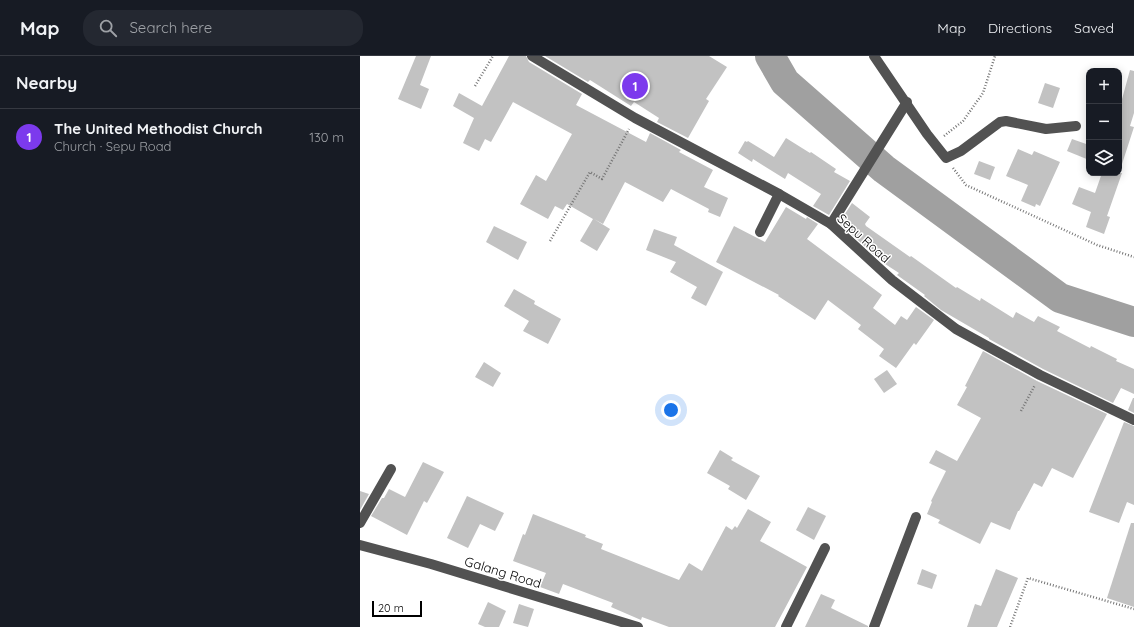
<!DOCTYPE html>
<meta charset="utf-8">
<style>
:root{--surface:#171b24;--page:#242831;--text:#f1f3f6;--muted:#9ea1a6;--line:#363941;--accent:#7c3aed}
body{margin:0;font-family:Quicksand,sans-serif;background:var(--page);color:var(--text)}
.controls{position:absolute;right:12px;top:12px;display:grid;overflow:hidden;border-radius:8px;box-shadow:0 2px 10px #0003}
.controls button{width:36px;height:36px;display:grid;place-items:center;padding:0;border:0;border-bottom:1px solid var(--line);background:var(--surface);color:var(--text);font:20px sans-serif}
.scale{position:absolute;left:12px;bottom:10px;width:50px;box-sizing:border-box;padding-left:4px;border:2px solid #000;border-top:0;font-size:11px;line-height:14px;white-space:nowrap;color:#000;-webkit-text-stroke:3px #fff;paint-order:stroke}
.you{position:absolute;left:311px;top:354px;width:14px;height:14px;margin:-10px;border:3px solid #fff;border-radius:50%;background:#1a73e8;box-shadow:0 0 0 6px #1a73e833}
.badge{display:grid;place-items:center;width:26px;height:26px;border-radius:50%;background:var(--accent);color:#fff;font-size:13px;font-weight:700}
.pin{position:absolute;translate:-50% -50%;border:2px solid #fff;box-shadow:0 1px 4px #0006}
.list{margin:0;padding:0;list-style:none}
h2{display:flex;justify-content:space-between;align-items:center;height:52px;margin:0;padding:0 16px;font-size:17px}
h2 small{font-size:13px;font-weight:400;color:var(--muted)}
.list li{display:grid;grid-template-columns:26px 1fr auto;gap:12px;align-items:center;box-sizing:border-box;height:56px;padding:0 16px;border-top:1px solid var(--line)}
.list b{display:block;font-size:15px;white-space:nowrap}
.list p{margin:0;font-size:13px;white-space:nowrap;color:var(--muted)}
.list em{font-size:13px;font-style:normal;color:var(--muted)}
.icon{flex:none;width:22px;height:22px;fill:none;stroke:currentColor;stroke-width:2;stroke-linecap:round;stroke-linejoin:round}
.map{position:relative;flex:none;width:774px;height:571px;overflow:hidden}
header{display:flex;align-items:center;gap:24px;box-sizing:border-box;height:56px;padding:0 20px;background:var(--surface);border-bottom:1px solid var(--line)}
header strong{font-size:19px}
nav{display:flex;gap:22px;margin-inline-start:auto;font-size:14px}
.search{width:280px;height:36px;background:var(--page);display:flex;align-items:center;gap:10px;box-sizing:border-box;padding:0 14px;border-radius:16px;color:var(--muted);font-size:15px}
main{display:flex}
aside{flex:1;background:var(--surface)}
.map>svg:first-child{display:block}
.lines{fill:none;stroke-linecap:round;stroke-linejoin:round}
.river{stroke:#a0a0a0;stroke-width:30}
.building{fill:#c2c2c2}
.path{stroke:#747474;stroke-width:2.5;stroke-dasharray:1 2;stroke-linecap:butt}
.minor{stroke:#525252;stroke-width:10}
.labels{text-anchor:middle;stroke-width:3;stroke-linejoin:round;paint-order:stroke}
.street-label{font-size:13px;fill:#000;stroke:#fff}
</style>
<header>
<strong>Map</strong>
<div class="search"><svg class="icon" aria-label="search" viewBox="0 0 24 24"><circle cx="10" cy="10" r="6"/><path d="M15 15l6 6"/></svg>Search here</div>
<nav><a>Map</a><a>Directions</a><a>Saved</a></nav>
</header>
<main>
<aside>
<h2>Nearby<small></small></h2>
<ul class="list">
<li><span class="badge">1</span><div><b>The United Methodist Church</b><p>Church · Sepu Road</p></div><em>130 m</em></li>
</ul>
</aside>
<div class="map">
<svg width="774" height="571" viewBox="0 0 774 571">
<rect width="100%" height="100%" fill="#fff"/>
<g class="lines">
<path class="river" d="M 410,0 L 425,26 L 524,113 L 700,242 L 774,266"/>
</g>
<g class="building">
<path d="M 56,0 L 71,0 L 60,29 L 69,33 L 61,53 L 38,43 Z"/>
<path d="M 149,0 L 166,0 L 169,6 L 222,38 L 216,49 L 286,86 L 290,77 L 321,94 L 319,96 L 353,114 L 344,131 L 368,142 L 360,161 L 348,156 L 349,153 L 311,133 L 303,146 L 265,126 L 243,168 L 234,163 L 250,173 L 237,195 L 220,185 L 233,163 L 207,148 L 203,154 L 195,150 L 188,163 L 160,148 L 176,119 L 186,125 L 212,78 L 153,46 L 131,86 L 125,83 L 119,95 L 103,87 L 114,62 L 93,50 L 99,37 L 122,50 Z"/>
<path d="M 185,0 L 349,0 L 367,11 L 346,43 L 349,45 L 328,82 L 297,66 L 299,62 L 274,46 L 271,50 L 230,24 L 228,26 Z"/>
<path d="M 770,14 L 774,15 L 774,57 L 770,70 L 774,71 L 762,108 L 759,108 L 759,54 Z"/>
<path d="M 685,27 L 700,32 L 693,52 L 678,47 Z"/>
<path d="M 426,82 L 450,97 L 451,96 L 476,113 L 474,116 L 490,125 L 469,159 L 453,150 L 461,138 L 428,117 L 425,123 L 393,103 L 392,106 L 378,97 L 385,85 L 387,86 L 388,85 L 414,101 Z"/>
<path d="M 712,83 L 729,89 L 729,104 L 707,95 Z"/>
<path d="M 658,93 L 672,99 L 674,95 L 700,106 L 680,150 L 676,148 L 675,151 L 661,145 L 668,129 L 646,120 Z"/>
<path d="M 619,105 L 635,111 L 630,124 L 614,118 Z"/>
<path d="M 742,117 L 762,117 L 747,160 L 750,161 L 744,178 L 726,171 L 731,156 L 712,148 L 719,131 L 735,137 Z"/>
<path d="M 492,147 L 510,161 L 505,168 L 506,170 L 550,201 L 551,200 L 596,232 L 597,231 L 620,245 L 621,242 L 653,262 L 656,256 L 674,266 L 678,260 L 700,271 L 697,275 L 730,292 L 731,290 L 757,303 L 756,305 L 774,313 L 774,338 L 761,332 L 753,347 L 683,313 L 629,283 L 629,282 L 581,254 L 564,240 L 565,239 L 537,219 L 539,217 L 522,206 L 479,167 Z"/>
<path d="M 426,151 L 446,163 L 447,161 L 458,168 L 447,183 L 522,239 L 513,252 L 535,269 L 541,260 L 547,264 L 556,251 L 574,264 L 556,289 L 554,287 L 536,312 L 519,300 L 524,293 L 498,273 L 501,269 L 468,244 L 455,264 L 418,240 L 419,239 L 356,206 L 374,170 L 405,186 Z"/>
<path d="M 134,170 L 167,186 L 158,204 L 126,186 Z"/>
<path d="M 294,173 L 317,181 L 314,189 L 363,216 L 346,250 L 331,242 L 337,231 L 310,216 L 316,206 L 286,194 Z"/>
<path d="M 154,233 L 175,245 L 174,248 L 201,263 L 188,288 L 163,275 L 169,265 L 144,250 Z"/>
<path d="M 623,295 L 677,325 L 747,358 L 713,422 L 692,412 L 682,431 L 674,427 L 659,455 L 658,455 L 650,474 L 631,466 L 620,488 L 578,467 L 580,464 L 567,458 L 572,446 L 571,445 L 586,415 L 569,407 L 576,394 L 597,405 L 621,362 L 597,349 L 607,331 L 605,330 Z"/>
<path d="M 124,306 L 141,317 L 133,331 L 115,321 Z"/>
<path d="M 527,314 L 537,328 L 524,337 L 514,323 Z"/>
<path d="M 773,342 L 774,342 L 774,357 L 768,354 Z"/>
<path d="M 764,366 L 774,370 L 774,449 L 767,446 L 759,467 L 729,456 Z"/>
<path d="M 360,394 L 373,402 L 371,404 L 400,420 L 386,444 L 368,433 L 370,430 L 347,417 Z"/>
<path d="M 63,406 L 84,416 L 67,447 L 64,445 L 47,479 L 11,460 L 22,442 L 24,442 L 29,433 L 45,441 Z"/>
<path d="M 0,435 L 9,438 L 0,454 Z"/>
<path d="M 107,440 L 144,457 L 135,475 L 120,468 L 108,492 L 87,482 Z"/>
<path d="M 448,451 L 466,460 L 454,484 L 436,474 Z"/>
<path d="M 388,453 L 411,466 L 400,485 L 447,511 L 415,571 L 309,571 L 282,561 L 281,564 L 251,551 L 253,547 L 203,528 L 199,538 L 180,531 L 186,517 L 153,505 L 163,478 L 165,479 L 173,458 L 226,479 L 225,481 L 243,488 L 241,493 L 319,524 L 329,507 L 342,515 L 366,470 L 372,474 L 375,470 L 377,472 Z"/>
<path d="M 771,467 L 774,467 L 774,551 L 747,542 Z"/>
<path d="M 562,513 L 577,519 L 572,533 L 557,528 Z"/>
<path d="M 636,513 L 658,522 L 637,571 L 607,571 L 615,548 L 621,550 Z"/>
<path d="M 461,538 L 475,544 L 471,552 L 508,570 L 508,571 L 445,571 Z"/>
<path d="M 128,546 L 146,555 L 139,571 L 125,571 L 118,568 Z"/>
<path d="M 159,548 L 174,553 L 168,571 L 153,567 Z"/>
</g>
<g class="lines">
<g class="path">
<path d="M 115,30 L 133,0"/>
<path d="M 584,80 L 603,65 L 623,37 L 635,0"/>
<path d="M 593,112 L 606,129 L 737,189 L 774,201"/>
<path d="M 190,185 L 230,116 L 242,123 L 269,73"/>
<path d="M 661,355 L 675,329"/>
<path d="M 650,571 L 668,522 L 774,553"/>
</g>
<g class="minor">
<path d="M 172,0 L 275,62 L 419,138 L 471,168 L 532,224 L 596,273 L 680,319 L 774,364"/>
<path d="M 514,0 L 567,78 L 586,102 L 601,95 L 640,66 L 646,65 L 686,73 L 716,70"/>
<path d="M 471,168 L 547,46"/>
<path d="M 400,176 L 419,138"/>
<path d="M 0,467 L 31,413"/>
<path d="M 0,489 L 71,508 L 278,571"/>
<path d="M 426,571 L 465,492"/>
<path d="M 514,571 L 556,461"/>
</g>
</g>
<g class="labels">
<g class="street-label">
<text transform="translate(504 182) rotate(42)" y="5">Sepu Road</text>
<text transform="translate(143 516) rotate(17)" y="5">Galang Road</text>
</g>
</g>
</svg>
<div class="controls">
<button>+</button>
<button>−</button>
<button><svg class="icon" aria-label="layers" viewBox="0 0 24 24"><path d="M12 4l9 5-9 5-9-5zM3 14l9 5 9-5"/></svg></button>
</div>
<div class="scale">20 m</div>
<div class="you"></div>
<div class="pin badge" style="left:275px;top:30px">1</div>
</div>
</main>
